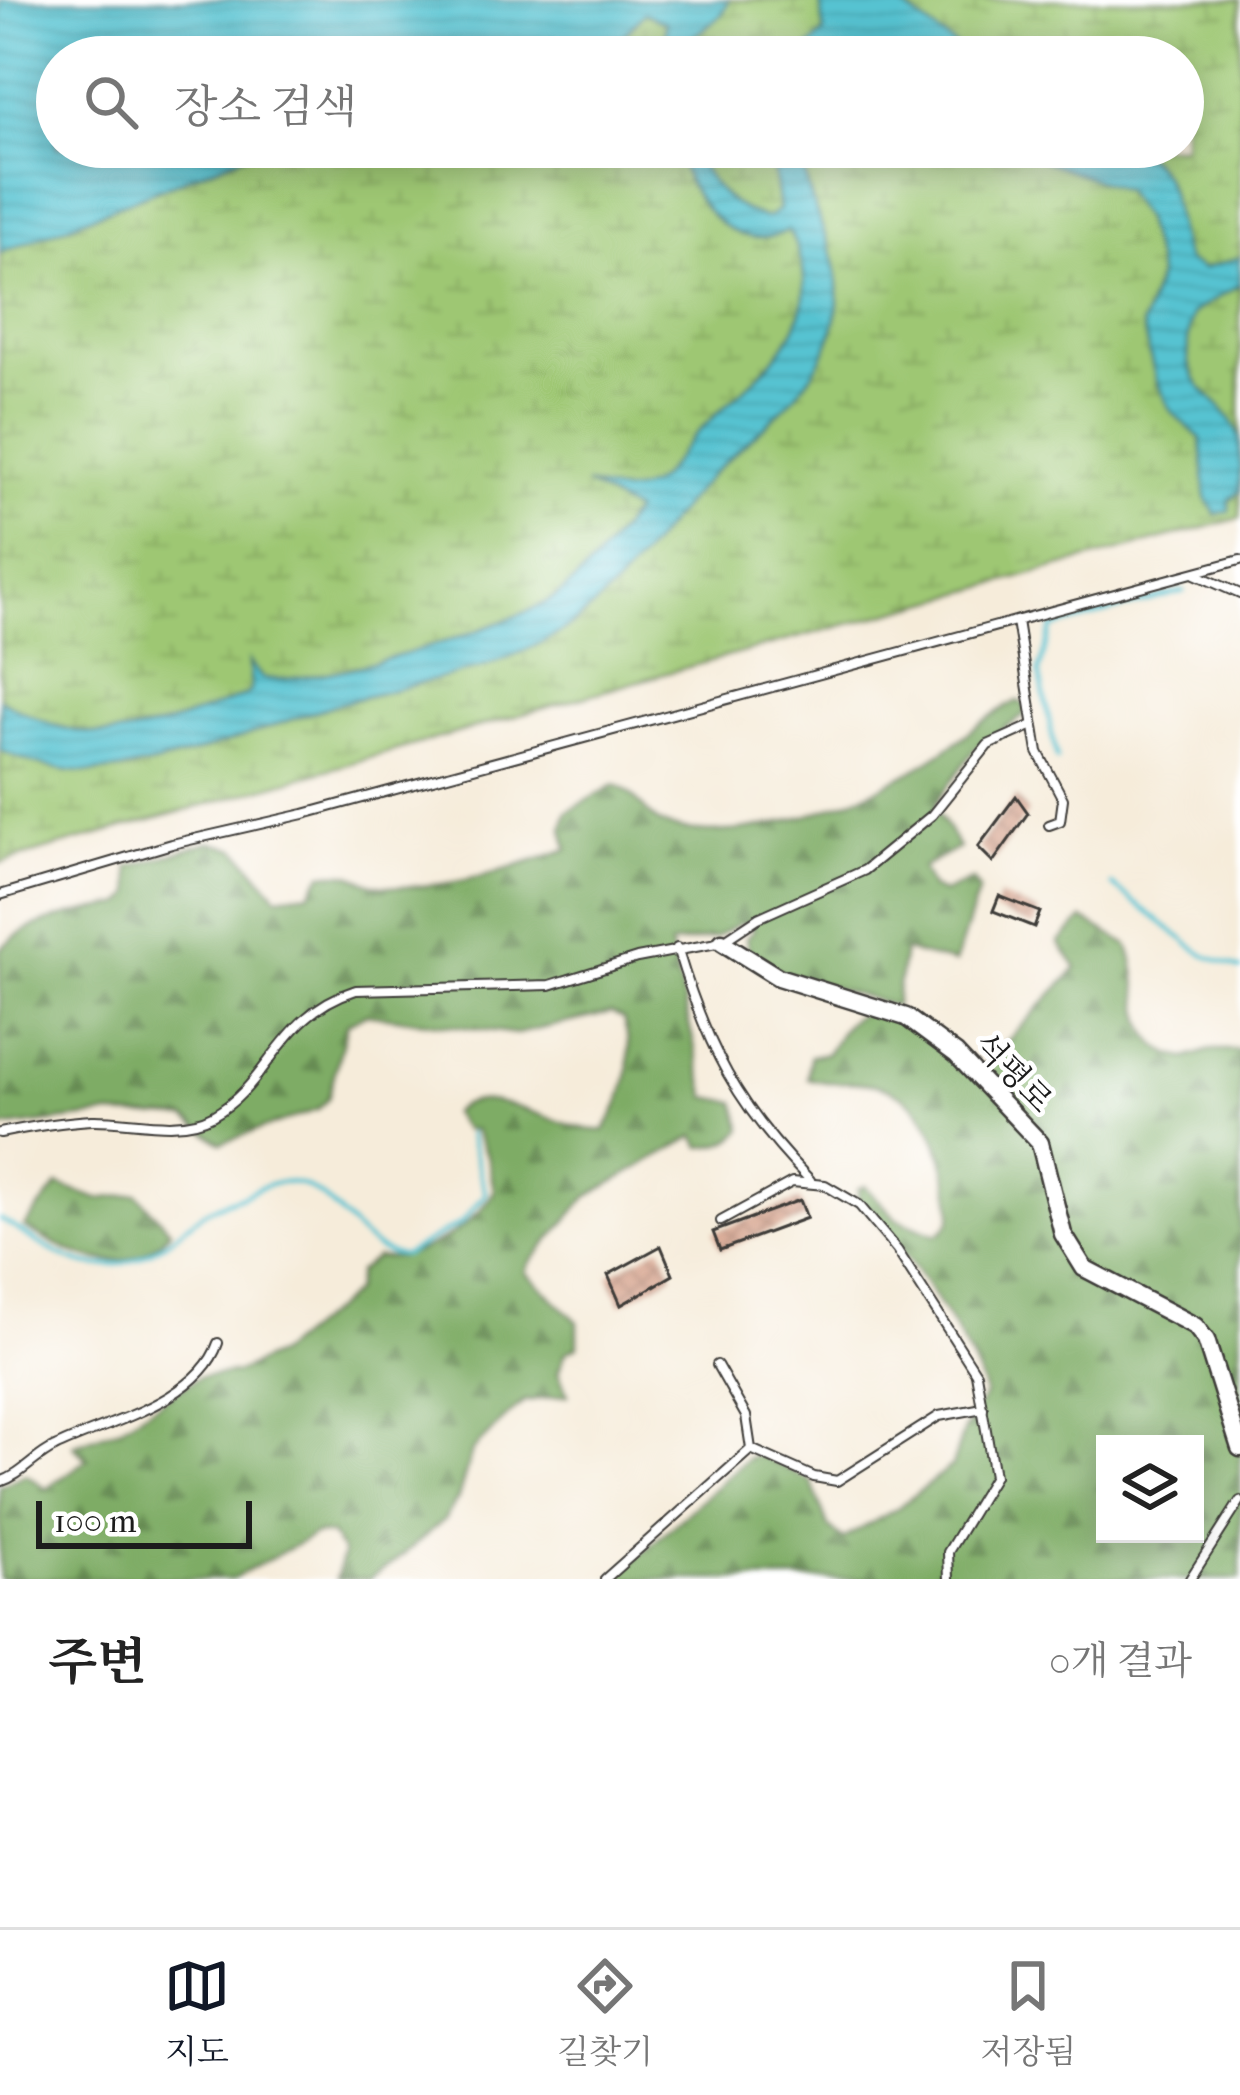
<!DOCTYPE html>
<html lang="ko">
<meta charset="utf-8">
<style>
:root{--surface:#fff;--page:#f2f2f2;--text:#222;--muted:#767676;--line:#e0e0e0;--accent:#111827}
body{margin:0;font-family:"IM FELL French Canon","Noto Serif KR",serif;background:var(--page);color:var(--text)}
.controls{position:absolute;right:36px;bottom:36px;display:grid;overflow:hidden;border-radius:0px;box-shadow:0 6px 30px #0003}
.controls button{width:108px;height:108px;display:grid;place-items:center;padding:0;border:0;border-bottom:3px solid var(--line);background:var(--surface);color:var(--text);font:60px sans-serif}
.scale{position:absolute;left:36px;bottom:30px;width:216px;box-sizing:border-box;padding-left:12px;border:6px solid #1c1c1c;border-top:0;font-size:33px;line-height:42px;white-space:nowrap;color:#1c1c1c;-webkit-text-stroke:9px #fff;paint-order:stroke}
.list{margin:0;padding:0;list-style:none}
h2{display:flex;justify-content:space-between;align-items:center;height:156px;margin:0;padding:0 48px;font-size:51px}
h2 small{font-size:39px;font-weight:400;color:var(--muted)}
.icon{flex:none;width:66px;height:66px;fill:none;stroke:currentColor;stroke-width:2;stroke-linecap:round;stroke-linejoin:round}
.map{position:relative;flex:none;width:1240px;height:1579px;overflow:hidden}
.search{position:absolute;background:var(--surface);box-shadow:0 6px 30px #0003;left:36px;right:36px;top:36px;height:132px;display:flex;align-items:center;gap:30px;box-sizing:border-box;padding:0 42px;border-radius:66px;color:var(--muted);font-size:45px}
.sheet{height:348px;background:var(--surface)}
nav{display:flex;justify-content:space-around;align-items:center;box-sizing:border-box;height:168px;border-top:3px solid var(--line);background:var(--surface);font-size:33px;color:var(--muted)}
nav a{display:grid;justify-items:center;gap:6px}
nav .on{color:var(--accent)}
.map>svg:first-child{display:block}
.forest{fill:url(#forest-firs);stroke:#4d6440;stroke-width:3;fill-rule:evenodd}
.wetland{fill:url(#wetland-marsh);stroke:#5d7248;stroke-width:3}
.water{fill:url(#water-rules);stroke:#3a7076;stroke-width:3}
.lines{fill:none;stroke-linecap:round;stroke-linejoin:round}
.stream{stroke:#57c3d1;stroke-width:4.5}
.building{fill:url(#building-cross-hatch)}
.service-casing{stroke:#3d3b38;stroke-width:12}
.minor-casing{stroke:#3d3b38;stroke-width:21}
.service{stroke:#fff;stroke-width:8}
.minor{stroke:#fff;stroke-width:16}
.labels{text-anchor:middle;stroke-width:9;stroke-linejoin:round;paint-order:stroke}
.street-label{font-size:33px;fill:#1c1c1c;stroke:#fff}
</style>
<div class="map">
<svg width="1240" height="1579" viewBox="0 0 1240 1579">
<defs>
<pattern id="forest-firs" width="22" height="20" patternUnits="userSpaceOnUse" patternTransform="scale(3)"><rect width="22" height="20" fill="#7eac65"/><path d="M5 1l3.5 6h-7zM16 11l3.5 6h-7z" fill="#668b52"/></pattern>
<pattern id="wetland-marsh" width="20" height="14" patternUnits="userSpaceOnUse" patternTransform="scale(3)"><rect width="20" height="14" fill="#9ec773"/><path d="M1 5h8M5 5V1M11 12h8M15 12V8" fill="none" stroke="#88aa63"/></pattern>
<pattern id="water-rules" width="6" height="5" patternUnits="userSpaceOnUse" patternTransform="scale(3)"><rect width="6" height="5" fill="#57c3d1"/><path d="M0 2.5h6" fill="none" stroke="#4ba7b3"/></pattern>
<pattern id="building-cross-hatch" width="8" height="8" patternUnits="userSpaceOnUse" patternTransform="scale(3)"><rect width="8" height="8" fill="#d8a893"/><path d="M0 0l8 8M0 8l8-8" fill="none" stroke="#b9907e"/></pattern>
</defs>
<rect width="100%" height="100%" fill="#fff"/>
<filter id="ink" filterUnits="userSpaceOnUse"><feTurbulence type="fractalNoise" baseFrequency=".00833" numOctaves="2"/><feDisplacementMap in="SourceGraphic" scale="24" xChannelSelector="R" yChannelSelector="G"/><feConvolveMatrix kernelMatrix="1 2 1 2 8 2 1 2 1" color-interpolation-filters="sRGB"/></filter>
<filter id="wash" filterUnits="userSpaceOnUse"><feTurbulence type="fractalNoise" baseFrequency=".004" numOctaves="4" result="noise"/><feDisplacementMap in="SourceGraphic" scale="48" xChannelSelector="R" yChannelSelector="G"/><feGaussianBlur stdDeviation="2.7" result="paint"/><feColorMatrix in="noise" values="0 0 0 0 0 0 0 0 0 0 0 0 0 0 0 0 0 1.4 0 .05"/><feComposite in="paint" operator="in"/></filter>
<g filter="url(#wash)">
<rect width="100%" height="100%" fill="#f6ecda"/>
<g class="forest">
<path d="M 1018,701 L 1026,705 L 1024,716 L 976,747 L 934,806 L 959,848 L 922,868 L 931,888 L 943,893 L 972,880 L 979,890 L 955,963 L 904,951 L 895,1006 L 778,971 L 748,950 L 746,938 L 754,929 L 742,922 L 714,938 L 670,945 L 707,1097 L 736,1102 L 743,1129 C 732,1143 719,1146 701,1147 L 695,1136 L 587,1197 L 529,1264 L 526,1272 L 578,1322 L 578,1346 L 566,1352 L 558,1372 L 568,1395 L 524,1401 L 499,1424 L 472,1451 L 458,1498 L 444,1520 L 392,1564 L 369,1579 L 336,1579 L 343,1554 L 331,1535 L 316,1534 L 232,1579 L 0,1579 L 0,1486 L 26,1474 L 46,1489 L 87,1460 L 73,1445 L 117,1429 L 199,1377 L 235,1373 L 277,1354 L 343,1302 L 354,1291 L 358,1272 L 376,1257 C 415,1263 477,1226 494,1191 L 488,1158 L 474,1130 L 464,1130 L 452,1113 C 484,1076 561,1134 604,1130 C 627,1099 636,1058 623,1019 L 611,1013 L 517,1034 L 365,1014 L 347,1024 L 328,1099 L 317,1110 L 221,1143 L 186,1118 L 108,1115 L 0,1128 L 0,950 C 26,919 85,912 124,904 L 132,894 L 129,867 L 211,842 L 237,849 L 277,896 L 310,892 L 322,874 C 362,868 356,884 384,886 C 449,891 508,870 568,849 L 563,829 L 567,812 L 614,785 C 638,790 644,821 671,827 C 753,847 875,797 942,752 C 969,734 988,714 1018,701 Z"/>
<path d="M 1083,919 L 1128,945 C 1146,985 1126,1051 1187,1058 L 1210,1050 L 1240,1050 L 1240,1579 L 613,1579 L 749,1457 L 761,1456 L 811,1481 L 828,1526 L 843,1539 L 896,1509 L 952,1466 L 964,1430 L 985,1395 C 974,1347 895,1235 858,1199 L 858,1189 L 865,1186 L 897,1219 L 937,1235 C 957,1222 953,1208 949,1187 C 939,1135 922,1089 862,1083 C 841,1081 828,1085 808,1078 L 810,1056 L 827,1053 C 835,1043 840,1029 850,1021 C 887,989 945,1054 974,1076 L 1077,968 L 1059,943 ZM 1105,1444 L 1195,1444 L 1195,1534 L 1105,1534 Z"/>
<path d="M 58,1185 L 98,1199 L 137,1194 L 170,1230 C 128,1286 71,1255 24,1227 Z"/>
</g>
<path class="wetland" d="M 718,0 L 1240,0 L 1240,518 L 674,671 L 0,863 L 0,253 L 264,147 L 1183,147 L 1183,57 L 560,57 L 622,37 L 643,13 L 658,15 Z"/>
<g class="water">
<path d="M 0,0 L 728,0 C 724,27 688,29 677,57 L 665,57 L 666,22 L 644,13 L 622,37 L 560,57 L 57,57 L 57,147 L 264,147 L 0,253 Z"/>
<path d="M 820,0 L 895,0 L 970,57 L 891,57 L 875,50 L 799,57 L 824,33 Z"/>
<path d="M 676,147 L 694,147 C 704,182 731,210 767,218 L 779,209 L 770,147 L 802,147 C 803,224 864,262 826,349 C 802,402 750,436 710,476 C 658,529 623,594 559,633 C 489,675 402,684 325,708 C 252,731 174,768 97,772 C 66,774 28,763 0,750 L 0,699 C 99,758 146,733 246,695 L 251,689 L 249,661 L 261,677 C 303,692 511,625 552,599 C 585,578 610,543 634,512 L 585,484 C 608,491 625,497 648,486 C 666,478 678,452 692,438 C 749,378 843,328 788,230 C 734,261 685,195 676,147 Z"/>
<path d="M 1006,147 L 1129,147 C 1183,169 1167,215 1187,261 L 1203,269 L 1240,257 L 1240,284 L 1193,313 C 1170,401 1229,388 1240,442 C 1240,457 1240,476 1240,491 L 1229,500 L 1229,511 L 1216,514 L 1206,498 L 1201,439 L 1171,411 L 1156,380 L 1142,325 L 1158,276 L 1156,262 L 1144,220 L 1124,190 Z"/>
</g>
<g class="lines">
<g class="stream">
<path d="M 1057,759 L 1039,671 L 1052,628 L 1184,591"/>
<path d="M 1112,885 L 1204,955 L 1240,969"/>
<path d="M 0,1219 C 57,1253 96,1290 160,1246 C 194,1224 193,1212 237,1198 C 251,1193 265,1183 280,1182 C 333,1177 355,1257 404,1255 L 461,1223 L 486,1194 L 469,1134"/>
</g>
</g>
<g id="blocks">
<g class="building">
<path d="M 1016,796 L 1028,813 L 993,862 L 978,847 Z"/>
<path d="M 999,896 L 1040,912 L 1034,927 L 993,911 Z"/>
<path d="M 800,1200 L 807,1218 L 720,1250 L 713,1232 Z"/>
<path d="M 661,1246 L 673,1275 L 621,1305 L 608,1275 Z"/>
</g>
</g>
</g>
<g filter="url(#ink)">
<use href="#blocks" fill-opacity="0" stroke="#3d3b38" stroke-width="3"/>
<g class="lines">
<g class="service-casing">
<g id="service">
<path d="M 1195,574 L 1240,594"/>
<path d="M 1017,621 L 1038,752 L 1063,799 L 1060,821 L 1049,825"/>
<path d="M 0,895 L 172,844 L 304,814 L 1240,560"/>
<path d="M 677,948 C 707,1047 737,1106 810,1180"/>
<path d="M 0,1133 C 30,1127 61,1122 92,1120 C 129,1119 179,1134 212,1116 C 271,1084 277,1015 356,990 L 550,985 L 637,958 L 722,942 L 758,918 L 865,870 L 932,815 L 988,745 L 1033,725"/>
<path d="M 721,1221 L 792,1182 L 825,1185 L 859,1205 L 897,1250 L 976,1373 L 994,1476 L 948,1552 L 949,1579"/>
<path d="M 717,1365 L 746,1416 L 751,1449"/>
<path d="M 751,1449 L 814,1477 L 837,1481 L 939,1416 L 983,1408"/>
<path d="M 0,1482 C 22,1475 35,1456 55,1447 C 104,1423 198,1402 218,1343"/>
<path d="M 605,1579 L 751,1449"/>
<path d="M 1190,1579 L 1240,1501"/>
</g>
</g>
<g class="minor-casing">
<path id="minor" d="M 722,942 L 778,977 L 906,1017 L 956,1054 L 1040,1143 L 1063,1234 L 1084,1268 L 1195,1326 L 1206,1340 L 1240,1448"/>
</g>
<use href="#service" class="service"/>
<use href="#minor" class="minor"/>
</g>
</g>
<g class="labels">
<g class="street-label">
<text transform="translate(1014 1072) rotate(46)" y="12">석평로</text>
</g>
</g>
</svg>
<div class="controls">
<button><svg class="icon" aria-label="layers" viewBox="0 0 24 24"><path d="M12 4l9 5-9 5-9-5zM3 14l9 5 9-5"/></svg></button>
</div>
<div class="scale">100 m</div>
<div class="search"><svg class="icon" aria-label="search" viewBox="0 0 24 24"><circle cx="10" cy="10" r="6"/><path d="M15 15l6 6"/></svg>장소 검색</div>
</div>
<section class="sheet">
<h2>주변<small>0개 결과</small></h2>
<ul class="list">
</ul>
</section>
<nav>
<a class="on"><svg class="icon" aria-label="map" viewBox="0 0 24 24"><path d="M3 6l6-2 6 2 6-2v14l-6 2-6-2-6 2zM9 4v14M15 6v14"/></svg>지도</a>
<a><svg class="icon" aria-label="directions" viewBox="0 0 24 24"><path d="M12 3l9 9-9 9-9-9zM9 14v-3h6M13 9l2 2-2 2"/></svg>길찾기</a>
<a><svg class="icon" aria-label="saved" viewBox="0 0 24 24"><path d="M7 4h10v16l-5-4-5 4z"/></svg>저장됨</a>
</nav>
